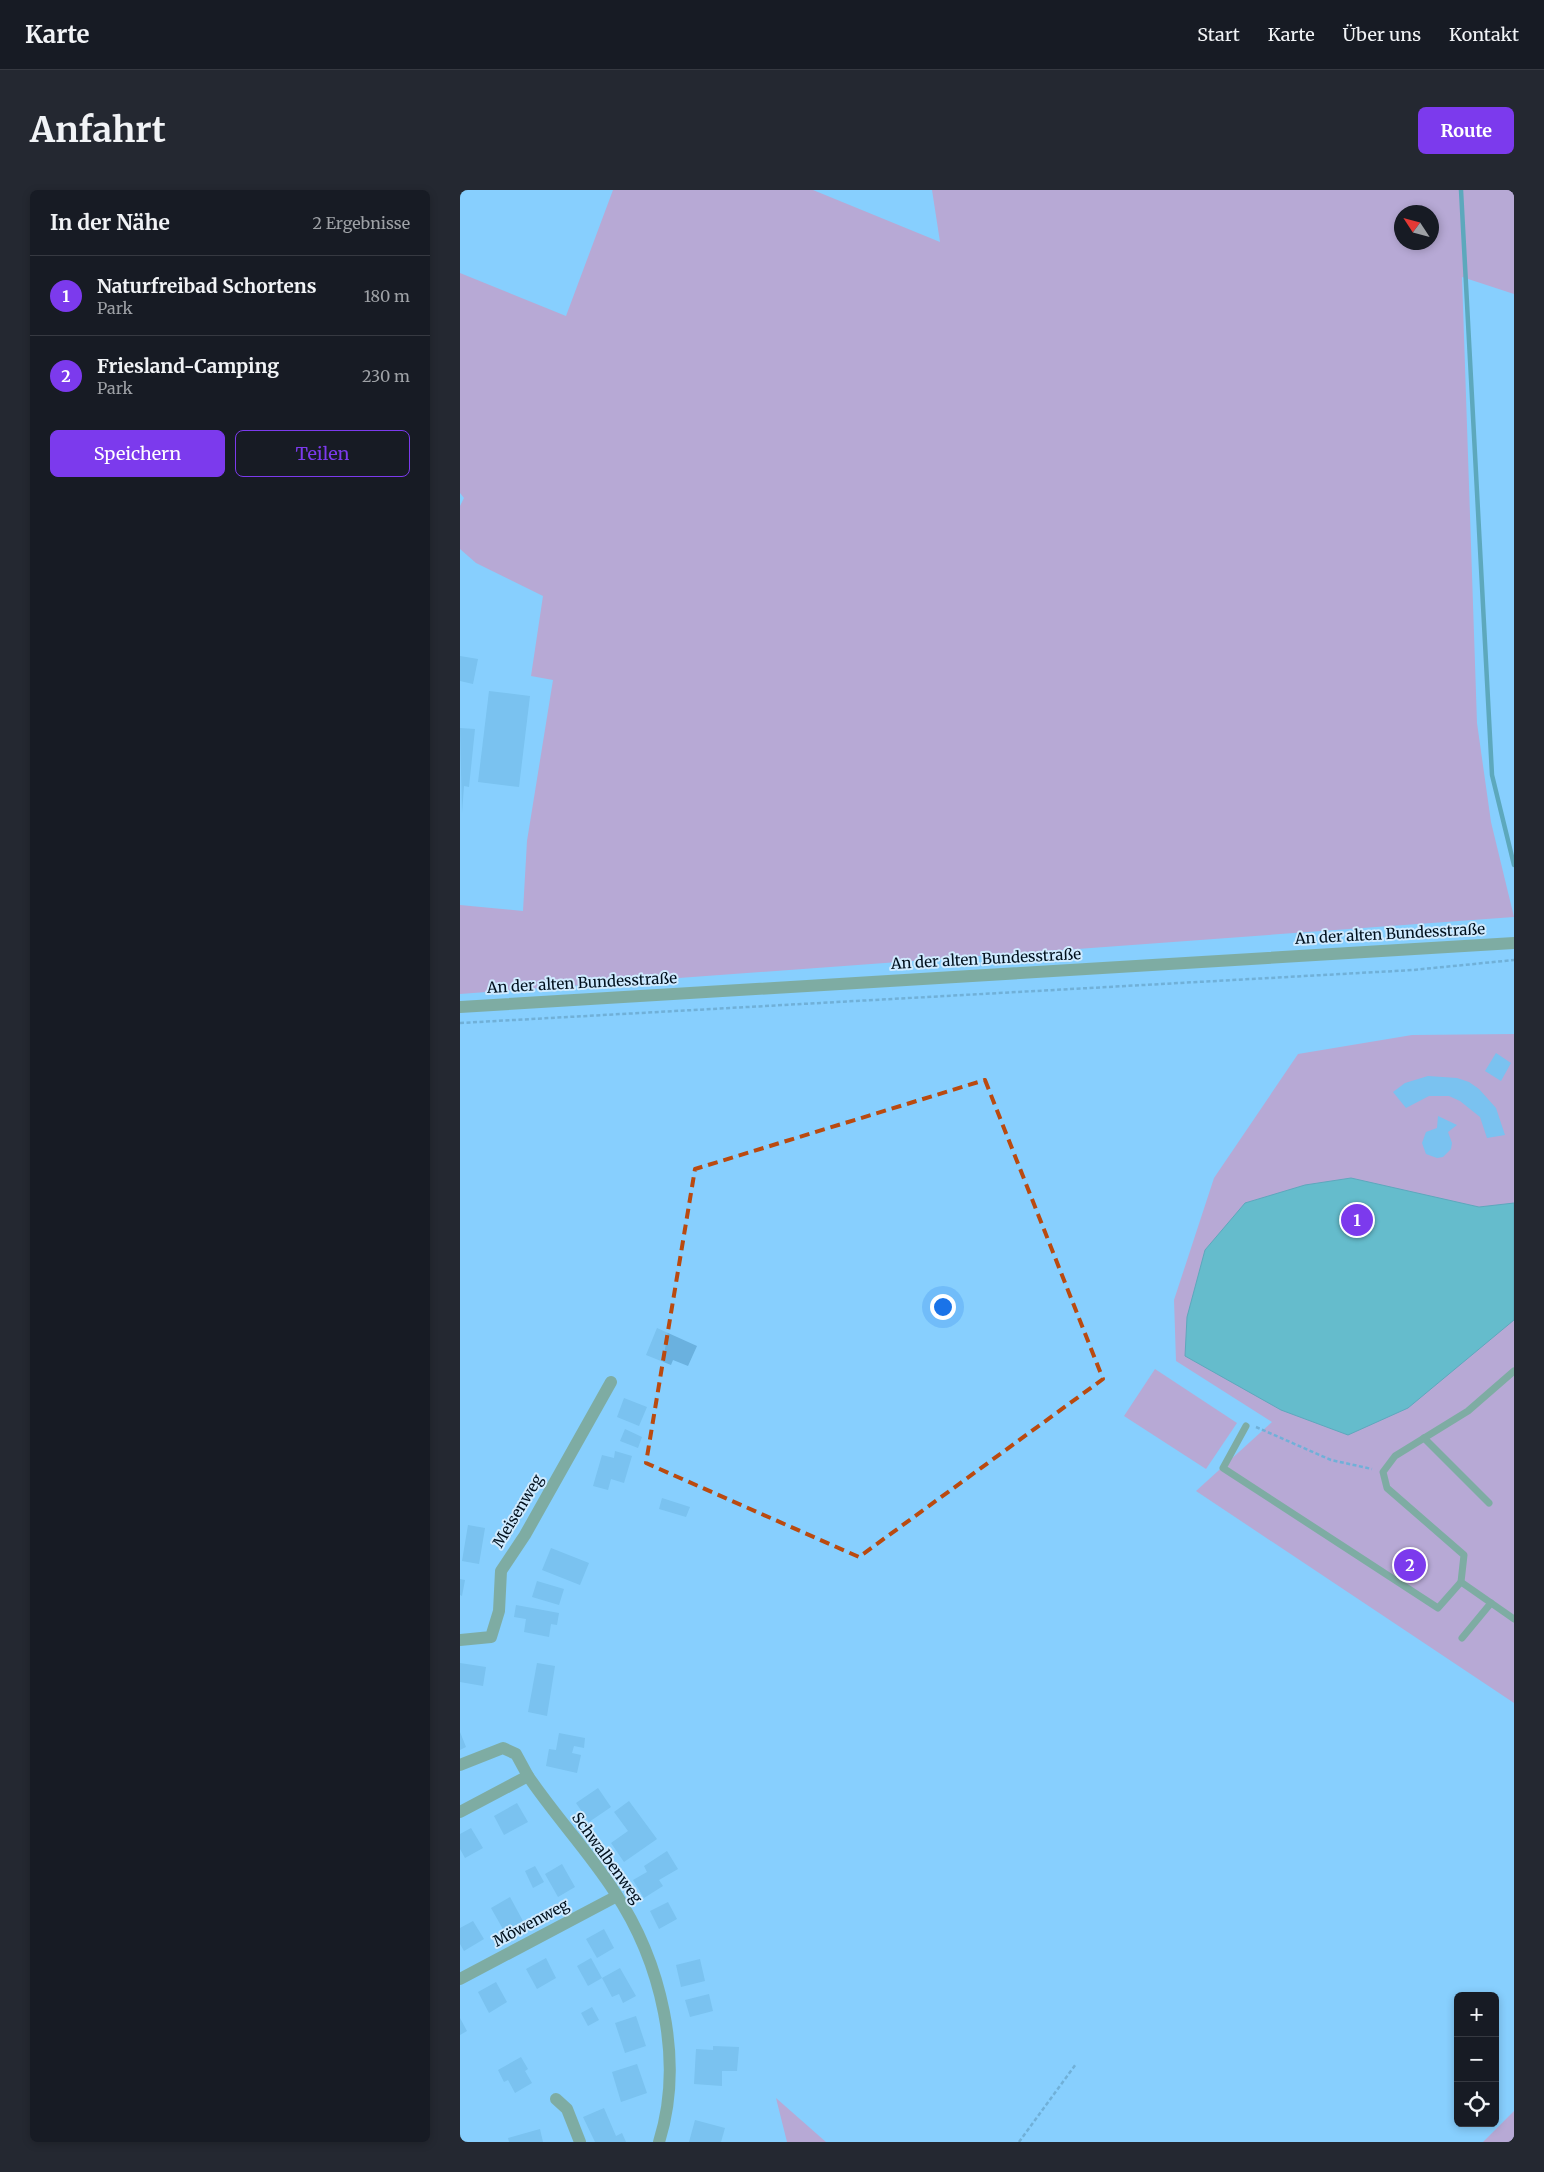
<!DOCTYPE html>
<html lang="de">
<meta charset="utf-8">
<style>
:root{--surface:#171b24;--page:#242831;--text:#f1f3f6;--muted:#9ea1a6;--line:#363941;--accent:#7c3aed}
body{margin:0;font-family:Merriweather,serif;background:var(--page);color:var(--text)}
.controls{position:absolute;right:15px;bottom:15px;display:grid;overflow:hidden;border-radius:8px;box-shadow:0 2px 8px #0003}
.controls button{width:45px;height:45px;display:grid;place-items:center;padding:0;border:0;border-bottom:1px solid var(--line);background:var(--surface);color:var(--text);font:25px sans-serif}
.compass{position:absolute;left:934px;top:15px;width:45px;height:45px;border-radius:50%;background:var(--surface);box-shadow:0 2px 8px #0003;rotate:306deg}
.you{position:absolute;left:482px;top:1116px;width:18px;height:18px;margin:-12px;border:4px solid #fff;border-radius:50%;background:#1a73e8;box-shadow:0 0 0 8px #1a73e833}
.badge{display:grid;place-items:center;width:32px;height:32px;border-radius:50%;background:var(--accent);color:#fff;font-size:16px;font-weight:700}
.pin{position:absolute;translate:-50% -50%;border:2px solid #fff;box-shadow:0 1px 5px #0006}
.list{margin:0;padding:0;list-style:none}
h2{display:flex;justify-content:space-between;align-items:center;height:65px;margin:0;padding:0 20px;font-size:21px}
h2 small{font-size:16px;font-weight:400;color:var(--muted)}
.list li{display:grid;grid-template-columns:32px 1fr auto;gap:15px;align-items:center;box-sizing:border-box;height:80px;padding:0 20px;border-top:1px solid var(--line)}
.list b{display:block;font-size:19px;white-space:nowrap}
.list p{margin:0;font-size:16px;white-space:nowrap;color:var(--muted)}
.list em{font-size:16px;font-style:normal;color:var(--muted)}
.actions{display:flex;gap:10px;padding:15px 20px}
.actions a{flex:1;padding:11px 0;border:1px solid var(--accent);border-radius:8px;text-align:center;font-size:18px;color:var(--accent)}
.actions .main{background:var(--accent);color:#fff}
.icon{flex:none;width:28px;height:28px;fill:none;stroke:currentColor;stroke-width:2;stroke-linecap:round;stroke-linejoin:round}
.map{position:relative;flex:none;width:1054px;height:1952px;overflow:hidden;border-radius:8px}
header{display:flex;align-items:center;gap:30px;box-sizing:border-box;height:70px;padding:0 25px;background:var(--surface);border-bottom:1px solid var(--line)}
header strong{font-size:24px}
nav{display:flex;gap:28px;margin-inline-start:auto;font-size:18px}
.intro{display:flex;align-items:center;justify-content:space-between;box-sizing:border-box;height:120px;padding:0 30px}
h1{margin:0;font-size:35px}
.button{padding:12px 22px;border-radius:8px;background:var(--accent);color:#fff;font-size:18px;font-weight:700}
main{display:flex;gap:30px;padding:0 30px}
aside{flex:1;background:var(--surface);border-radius:8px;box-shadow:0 2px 8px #0003}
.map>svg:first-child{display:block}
.green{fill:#f17aa5;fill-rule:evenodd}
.water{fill:#3da491;stroke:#2b786e}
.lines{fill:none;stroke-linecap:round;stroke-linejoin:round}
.stream{stroke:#2b786e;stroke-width:4.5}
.building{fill:#6ab1df}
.path{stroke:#568aac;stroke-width:2.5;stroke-dasharray:4 2.5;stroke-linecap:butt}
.service{stroke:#748237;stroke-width:7}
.minor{stroke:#748237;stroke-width:12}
.tertiary{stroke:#748237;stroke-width:12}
.marked{fill:none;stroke:#ba4a0f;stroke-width:4;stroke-dasharray:10 6;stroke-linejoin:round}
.labels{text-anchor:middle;stroke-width:4;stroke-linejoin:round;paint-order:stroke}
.street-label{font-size:15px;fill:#00101d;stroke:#cfeafe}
</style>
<header>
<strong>Karte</strong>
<nav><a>Start</a><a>Karte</a><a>Über uns</a><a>Kontakt</a></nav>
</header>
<div class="intro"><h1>Anfahrt</h1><a class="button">Route</a></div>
<main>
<aside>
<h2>In der Nähe<small>2 Ergebnisse</small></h2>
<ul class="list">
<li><span class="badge">1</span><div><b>Naturfreibad Schortens</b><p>Park</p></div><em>180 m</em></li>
<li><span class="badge">2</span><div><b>Friesland-Camping</b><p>Park</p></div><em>230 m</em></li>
</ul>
<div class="actions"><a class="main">Speichern</a><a>Teilen</a></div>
</aside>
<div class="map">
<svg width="1054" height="1952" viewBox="0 0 1054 1952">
<rect width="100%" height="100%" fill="#87cffe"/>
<g class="green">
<path d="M 153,0 L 353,0 L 480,52 L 472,0 L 1054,0 L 1054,104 L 1002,87 L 1017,533 L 1031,632 L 1054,727 L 0,804 L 0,715 L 63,721 L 67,651 L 93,490 L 71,486 L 83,406 L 16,373 L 0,359 L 0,316 L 4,308 L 0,303 L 0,83 L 106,126 ZM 942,22 L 972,22 L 972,52 L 942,52 Z"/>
<path d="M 1054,844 L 1054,1513 L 736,1301 L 812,1232 L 716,1171 L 714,1110 L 754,988 L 838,864 L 952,845 Z"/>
<path d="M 695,1179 L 777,1233 L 746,1279 L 664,1226 Z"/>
<path d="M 316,1908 L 366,1952 L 327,1952 Z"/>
<path d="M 1054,1921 L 1054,1952 L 1023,1952 Z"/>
</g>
<path class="water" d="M 891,988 L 1019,1017 L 1054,1013 L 1054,1130 L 948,1218 L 888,1245 L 821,1220 L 725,1166 L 727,1127 L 745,1060 L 785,1013 L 845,995 Z"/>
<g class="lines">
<path class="stream" d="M 1001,0 L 1032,585 L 1054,675"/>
</g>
<g class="building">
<path d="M 0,466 L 18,469 L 13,494 L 0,491 Z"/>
<path d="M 29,501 L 70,506 L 59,597 L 18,592 Z"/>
<path d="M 0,538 L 15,539 L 9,597 L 4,596 L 2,623 Z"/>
<path d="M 1036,863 L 1051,873 L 1041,891 L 1025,881 Z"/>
<path d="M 968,886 L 997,888 L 1009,892 L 1019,899 L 1036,918 L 1045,945 L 1027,948 L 1020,927 L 1000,911 L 989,906 L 969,906 L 946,918 L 933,902 L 945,893 Z"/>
<path d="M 978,926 L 997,935 L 988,942 L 992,953 L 991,959 L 983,967 L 977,968 L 966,964 L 962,953 L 966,942 L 977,938 Z"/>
<path d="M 197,1138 L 237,1156 L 228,1176 L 213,1170 L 211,1175 L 186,1165 Z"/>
<path d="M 164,1208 L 187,1217 L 179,1236 L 157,1227 Z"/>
<path d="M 165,1239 L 182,1247 L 178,1258 L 160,1251 Z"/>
<path d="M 155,1261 L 172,1266 L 164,1293 L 151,1289 L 148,1300 L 133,1296 L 142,1265 L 154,1268 Z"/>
<path d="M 202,1308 L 230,1317 L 226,1327 L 199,1319 Z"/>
<path d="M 8,1335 L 25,1338 L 19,1374 L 2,1371 Z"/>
<path d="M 91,1358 L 129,1373 L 120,1395 L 82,1380 Z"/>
<path d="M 0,1389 L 5,1390 L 2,1406 L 0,1405 Z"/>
<path d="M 77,1391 L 104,1399 L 99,1415 L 72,1407 Z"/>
<path d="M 56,1415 L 99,1423 L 97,1435 L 91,1434 L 89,1447 L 64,1442 L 66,1429 L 54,1427 Z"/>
<path d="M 0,1473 L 26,1477 L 23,1496 L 0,1492 Z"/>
<path d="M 77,1473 L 95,1476 L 87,1526 L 68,1522 Z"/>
<path d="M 0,1542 L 6,1557 L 0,1560 Z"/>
<path d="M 99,1543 L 125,1548 L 124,1558 L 114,1556 L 112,1563 L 121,1565 L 117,1583 L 86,1576 L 89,1559 L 96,1560 Z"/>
<path d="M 138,1598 L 151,1617 L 129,1632 L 116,1613 Z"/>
<path d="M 169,1611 L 197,1649 L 164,1672 L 151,1653 L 168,1641 L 154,1622 Z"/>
<path d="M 57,1613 L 68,1632 L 44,1645 L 34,1626 Z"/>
<path d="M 11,1638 L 23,1658 L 5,1668 L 0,1659 L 0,1644 Z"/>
<path d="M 207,1661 L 218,1679 L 199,1690 L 203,1696 L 184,1708 L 173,1690 L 187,1682 L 184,1676 Z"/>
<path d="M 102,1674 L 115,1697 L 98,1707 L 85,1684 Z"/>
<path d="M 75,1676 L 84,1692 L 73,1698 L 65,1681 Z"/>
<path d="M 50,1707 L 63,1731 L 44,1741 L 31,1718 Z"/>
<path d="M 208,1712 L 217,1729 L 199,1739 L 190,1721 Z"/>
<path d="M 13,1731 L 24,1749 L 4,1761 L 0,1754 L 0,1738 Z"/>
<path d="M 144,1739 L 154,1758 L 137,1768 L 126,1749 Z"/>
<path d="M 86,1768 L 96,1788 L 77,1799 L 66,1779 Z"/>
<path d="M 131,1768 L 142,1788 L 128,1796 L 117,1776 Z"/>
<path d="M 240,1769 L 245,1791 L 221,1797 L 216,1775 Z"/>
<path d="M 160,1778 L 176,1806 L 163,1813 L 159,1804 L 152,1807 L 142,1788 Z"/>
<path d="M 36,1792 L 47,1812 L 29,1823 L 18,1802 Z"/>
<path d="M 249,1804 L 253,1821 L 230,1827 L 225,1810 Z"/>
<path d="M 132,1817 L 139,1830 L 128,1836 L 121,1823 Z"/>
<path d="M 176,1826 L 186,1856 L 165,1863 L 155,1833 Z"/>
<path d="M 0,1828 L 7,1841 L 0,1845 Z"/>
<path d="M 253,1856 L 279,1857 L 277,1881 L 262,1881 L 262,1896 L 234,1894 L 236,1859 L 253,1860 Z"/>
<path d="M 61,1867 L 68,1879 L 65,1881 L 72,1893 L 55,1903 L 48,1890 L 44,1892 L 38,1880 Z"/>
<path d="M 177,1874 L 187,1903 L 161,1912 L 152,1882 Z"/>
<path d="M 144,1918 L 156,1946 L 162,1943 L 166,1952 L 135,1952 L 123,1927 Z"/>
<path d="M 235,1930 L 265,1938 L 261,1952 L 229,1952 Z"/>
<path d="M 80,1939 L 83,1952 L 49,1952 L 48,1948 Z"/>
</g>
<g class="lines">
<g class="path">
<path d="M 0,833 L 953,780 L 1054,770"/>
<path d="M 796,1237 L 871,1270 L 912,1279"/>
<path d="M 559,1952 L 616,1874"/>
</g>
<g class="service">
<path d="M 1054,1181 L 1008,1221 L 935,1266 L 923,1282 L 927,1298 L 1004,1365 L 1001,1392 L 1054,1429"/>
<path d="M 786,1236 L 763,1278 L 978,1418 L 1001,1392"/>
<path d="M 964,1248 L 1029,1313"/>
<path d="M 1002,1448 L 1031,1413"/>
</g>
<g class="minor">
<path d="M 0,1450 L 31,1447 L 39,1421 L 41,1381 L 65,1345 L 151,1192"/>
<path d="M 0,1575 L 43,1558 L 56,1564 L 68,1586 L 0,1622"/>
<path d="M 68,1586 C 95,1626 128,1661 154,1701 C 201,1771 225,1870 199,1952"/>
<path d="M 0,1789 L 157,1706"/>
<path d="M 96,1909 L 107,1919 L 120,1952"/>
</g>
<path class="tertiary" d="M 0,817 L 1054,753"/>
</g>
<path d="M0 0H1054V1952H0ZM 525,890 L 643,1189 L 399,1367 L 186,1273 L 235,979 Z" fill="#87cffe" fill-opacity=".55" fill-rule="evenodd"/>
<path class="marked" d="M 525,890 L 643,1189 L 399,1367 L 186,1273 L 235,979 Z"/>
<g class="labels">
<g class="street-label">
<text transform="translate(930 744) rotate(-3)" y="5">An der alten Bundesstraße</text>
<text transform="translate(526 769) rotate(-3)" y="5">An der alten Bundesstraße</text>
<text transform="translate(122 793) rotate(-3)" y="5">An der alten Bundesstraße</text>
<text transform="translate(58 1321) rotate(-59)" y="5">Meisenweg</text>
<text transform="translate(147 1668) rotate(54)" y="5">Schwalbenweg</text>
<text transform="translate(71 1733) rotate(-28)" y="5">Möwenweg</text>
</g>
</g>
</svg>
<div class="controls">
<button>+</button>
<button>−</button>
<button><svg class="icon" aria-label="locate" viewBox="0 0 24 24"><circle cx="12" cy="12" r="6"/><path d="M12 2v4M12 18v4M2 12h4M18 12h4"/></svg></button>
</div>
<svg class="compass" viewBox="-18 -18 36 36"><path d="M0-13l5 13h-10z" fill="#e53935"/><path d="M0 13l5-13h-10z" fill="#9ea1a6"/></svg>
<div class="you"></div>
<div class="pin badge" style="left:897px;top:1030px">1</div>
<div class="pin badge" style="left:950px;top:1375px">2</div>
</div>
</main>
